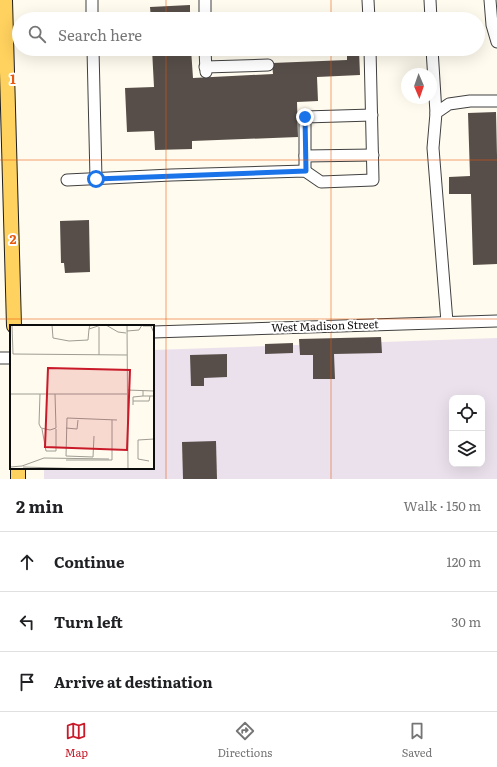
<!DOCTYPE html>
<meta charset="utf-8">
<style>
:root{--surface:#fff;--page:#f6f6f6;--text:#202124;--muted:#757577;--line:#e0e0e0;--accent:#c91a29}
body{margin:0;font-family:Literata,serif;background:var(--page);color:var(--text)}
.controls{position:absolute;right:12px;bottom:12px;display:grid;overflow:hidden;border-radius:8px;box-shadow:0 4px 16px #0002}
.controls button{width:36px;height:36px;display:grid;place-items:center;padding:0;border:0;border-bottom:1px solid var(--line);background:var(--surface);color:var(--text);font:20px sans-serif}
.compass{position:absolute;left:401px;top:68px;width:36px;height:36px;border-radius:50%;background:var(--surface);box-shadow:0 4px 16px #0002;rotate:178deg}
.stop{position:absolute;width:12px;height:12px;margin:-9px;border:3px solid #1a73e8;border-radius:50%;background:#fff}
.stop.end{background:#1a73e8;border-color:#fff;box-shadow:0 1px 4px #0008}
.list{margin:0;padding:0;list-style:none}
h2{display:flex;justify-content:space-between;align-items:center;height:52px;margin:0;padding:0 16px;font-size:17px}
h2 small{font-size:13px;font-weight:400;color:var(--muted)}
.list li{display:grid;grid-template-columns:26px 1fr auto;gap:12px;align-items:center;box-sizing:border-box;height:60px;padding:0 16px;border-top:1px solid var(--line)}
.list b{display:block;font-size:15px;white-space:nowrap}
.list em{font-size:13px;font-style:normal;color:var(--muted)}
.icon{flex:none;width:22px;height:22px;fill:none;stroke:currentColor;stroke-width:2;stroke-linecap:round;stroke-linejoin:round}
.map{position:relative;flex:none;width:497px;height:479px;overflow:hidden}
.search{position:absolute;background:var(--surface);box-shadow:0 4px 16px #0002;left:12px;right:12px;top:12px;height:44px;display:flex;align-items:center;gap:10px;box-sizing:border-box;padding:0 14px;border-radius:22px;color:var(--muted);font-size:15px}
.sheet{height:232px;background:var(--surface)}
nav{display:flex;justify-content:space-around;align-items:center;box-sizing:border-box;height:56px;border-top:1px solid var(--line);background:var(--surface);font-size:11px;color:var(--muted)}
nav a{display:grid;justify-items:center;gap:2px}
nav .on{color:var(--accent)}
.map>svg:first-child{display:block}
.industrial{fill:#ebe1ed;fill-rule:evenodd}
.building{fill:#574e49}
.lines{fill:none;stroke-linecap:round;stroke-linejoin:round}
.minor-casing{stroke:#404040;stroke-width:13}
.major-casing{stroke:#1e1e1e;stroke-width:16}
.minor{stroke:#fff;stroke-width:11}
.major{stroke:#ffd15e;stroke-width:14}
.route{stroke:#1a73e8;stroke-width:5}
.grid{fill:none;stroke:#e8590c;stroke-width:1;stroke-opacity:0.55}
.labels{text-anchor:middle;stroke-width:4;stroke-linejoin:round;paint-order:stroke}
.street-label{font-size:11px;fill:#0d0d0d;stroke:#fff}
.inset-road{fill:none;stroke:#9e9c94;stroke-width:1}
.view{fill:#c91a29;fill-opacity:0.15;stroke:#c91a29;stroke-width:2}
.inset-edge{fill:none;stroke:#0d0d0d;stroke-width:2}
.grid-label{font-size:13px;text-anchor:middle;font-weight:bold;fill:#e8590c;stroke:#fff;stroke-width:4;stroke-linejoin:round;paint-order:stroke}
</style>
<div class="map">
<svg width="497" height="479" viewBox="0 0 497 479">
<rect width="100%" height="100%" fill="#fffbee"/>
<path class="industrial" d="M 497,338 L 497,479 L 44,479 L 44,468 L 153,468 L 153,350 ZM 452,398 L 482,398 L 482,464 L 452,464 Z"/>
<g class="building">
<path d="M 190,5 L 190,19 L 151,19 L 150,7 Z"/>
<path d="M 152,49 L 191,49 L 193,78 L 273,74 L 272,63 L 347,60 L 347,50 L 359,50 L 360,75 L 317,77 L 318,101 L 297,102 L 298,137 L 192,141 L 192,149 L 155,150 L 154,131 L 127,132 L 125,88 L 154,87 Z"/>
<path d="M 496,112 L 497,156 L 497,264 L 473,265 L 471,194 L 449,194 L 449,177 L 470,176 L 468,113 Z"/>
<path d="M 89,220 L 90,272 L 65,273 L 64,263 L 61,263 L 60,221 Z"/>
<path d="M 381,337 L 382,353 L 334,354 L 335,379 L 313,379 L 313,355 L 300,355 L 299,339 Z"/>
<path d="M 293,343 L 293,353 L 265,354 L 265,344 Z"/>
<path d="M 227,354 L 227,377 L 204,378 L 204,386 L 191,386 L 190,355 Z"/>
<path d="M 216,441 L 217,479 L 183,479 L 182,442 Z"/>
</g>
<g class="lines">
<g class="minor-casing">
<g id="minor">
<path d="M 92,0 L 92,19"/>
<path d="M 205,0 L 205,19"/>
<path d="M 368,0 L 369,19"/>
<path d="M 430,0 L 431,19"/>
<path d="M 490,0 L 492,25 L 497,42"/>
<path d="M 93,49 L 96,179"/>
<path d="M 205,49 L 206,72"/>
<path d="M 432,49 L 436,113"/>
<path d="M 205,67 L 268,65"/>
<path d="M 305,156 L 373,155"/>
<path d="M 305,171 L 305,117 L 372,115"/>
<path d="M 67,180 L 171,175 L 305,171 L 321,182 L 373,180 L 370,49"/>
<path d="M 447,322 L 433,148 L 436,113 L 449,104 L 470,101 L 497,101"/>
<path d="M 153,332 L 497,321"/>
<path d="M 0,358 L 11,358"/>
</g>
</g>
<g class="major-casing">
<g id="major">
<path d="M 5,0 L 14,326"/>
<path d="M 18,468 L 18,479"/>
</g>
</g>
<use href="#minor" class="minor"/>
<use href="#major" class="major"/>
</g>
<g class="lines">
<path class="route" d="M 96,179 L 306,171 L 305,117"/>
</g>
<path class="grid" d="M 166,0 L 166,19M 331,0 L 331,19M 166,49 L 166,479M 331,49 L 331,479M 0,160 L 497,160M 0,319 L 497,319"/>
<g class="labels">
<g class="street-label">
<text transform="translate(325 326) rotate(-2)" y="4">West Madison Street</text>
</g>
</g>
<g transform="translate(10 325)">
<rect width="144" height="144" fill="#fffbee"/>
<path class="inset-road" d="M 2,0 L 3,29 L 117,30M 42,0 L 43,13 L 59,16 L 78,15 L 79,4M 80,0 L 79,4 L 91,0M 96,0 L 108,7 L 116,8M 117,0 L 118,144M 133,1 L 141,1 L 144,8M 117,6 L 129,5 L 132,0M 89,30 L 89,2M 117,65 L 144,66M 133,66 L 133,71 L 144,71M 0,69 L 117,69M 30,69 L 29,99 L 31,103 L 40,105 L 46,103 L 45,69M 123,76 L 139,76 L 140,71M 123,80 L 123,72 L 133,71M 0,96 L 0,81M 56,103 L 67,104 L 68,95M 32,104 L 36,126 L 46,126 L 46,104M 84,111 L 83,132 L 56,131 L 57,93 L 107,95M 56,135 L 102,135 L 102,95M 139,136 L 128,134 L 128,115 L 144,114M 0,142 L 12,141 L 34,133 L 99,134M 13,142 L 79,144"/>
<path class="view" d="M 38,43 L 120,45 L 117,125 L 35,122 Z"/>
<rect width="144" height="144" class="inset-edge"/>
</g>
<g class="grid-label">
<text x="13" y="84">1</text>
<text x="13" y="244">2</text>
</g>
</svg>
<div class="controls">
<button><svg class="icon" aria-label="locate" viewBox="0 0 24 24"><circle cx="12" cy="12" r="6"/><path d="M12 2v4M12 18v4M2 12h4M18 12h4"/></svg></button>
<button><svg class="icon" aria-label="layers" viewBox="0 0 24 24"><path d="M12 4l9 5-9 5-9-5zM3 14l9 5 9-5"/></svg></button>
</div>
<svg class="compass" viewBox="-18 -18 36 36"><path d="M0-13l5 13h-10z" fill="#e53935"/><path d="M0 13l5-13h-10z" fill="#757577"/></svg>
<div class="stop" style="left:96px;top:179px"></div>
<div class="stop end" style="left:305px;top:117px"></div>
<div class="search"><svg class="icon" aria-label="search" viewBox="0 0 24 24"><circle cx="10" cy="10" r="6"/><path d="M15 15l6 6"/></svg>Search here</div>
</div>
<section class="sheet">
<h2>2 min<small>Walk · 150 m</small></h2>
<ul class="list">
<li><svg class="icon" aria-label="ahead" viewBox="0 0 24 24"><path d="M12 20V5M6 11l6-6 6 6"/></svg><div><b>Continue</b></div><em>120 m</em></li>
<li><svg class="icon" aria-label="left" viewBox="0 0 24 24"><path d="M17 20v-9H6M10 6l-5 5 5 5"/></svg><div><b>Turn left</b></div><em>30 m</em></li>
<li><svg class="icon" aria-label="arrive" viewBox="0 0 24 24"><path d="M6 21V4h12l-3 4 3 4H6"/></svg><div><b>Arrive at destination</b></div></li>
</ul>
</section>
<nav>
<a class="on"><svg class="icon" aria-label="map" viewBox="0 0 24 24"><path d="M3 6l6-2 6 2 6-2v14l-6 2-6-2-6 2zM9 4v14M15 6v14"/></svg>Map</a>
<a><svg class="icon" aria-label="directions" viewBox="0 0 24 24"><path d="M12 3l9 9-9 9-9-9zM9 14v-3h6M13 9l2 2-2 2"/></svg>Directions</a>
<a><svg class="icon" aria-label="saved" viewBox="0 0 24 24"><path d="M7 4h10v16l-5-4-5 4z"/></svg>Saved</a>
</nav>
